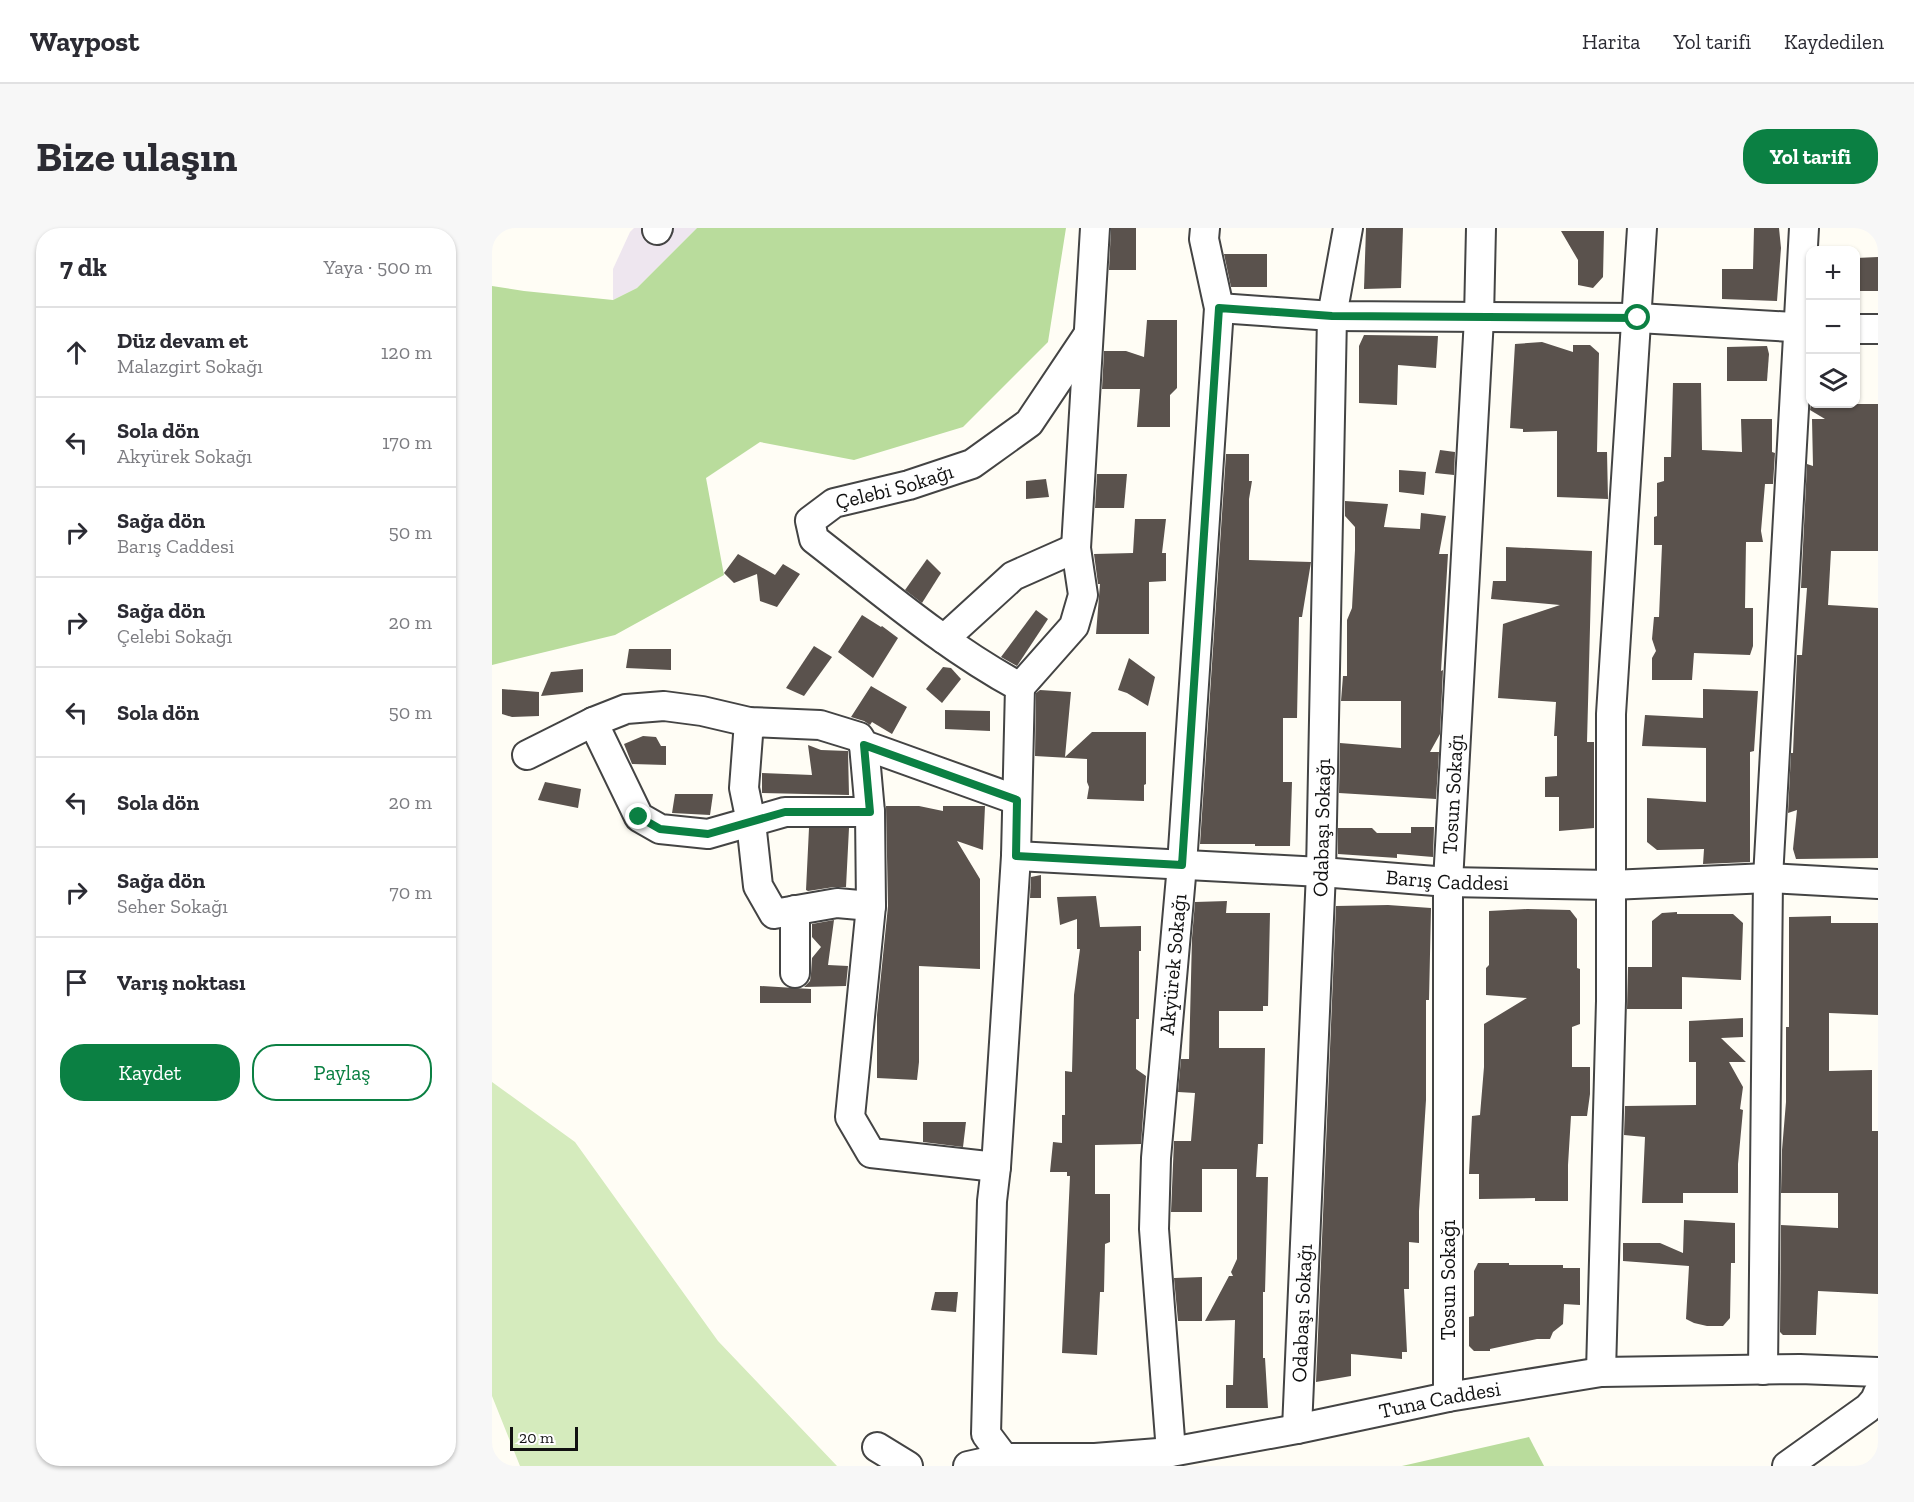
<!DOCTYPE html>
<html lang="tr">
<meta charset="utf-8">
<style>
:root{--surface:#fff;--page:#f7f7f7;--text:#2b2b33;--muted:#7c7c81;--line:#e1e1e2;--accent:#0b8043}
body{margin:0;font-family:"Zilla Slab",serif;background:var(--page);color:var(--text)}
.controls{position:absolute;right:18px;top:18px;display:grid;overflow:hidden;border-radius:12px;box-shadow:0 2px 4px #0004}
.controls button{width:54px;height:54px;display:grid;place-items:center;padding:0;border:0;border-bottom:2px solid var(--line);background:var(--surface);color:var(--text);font:30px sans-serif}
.scale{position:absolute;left:18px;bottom:15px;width:68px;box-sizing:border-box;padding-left:6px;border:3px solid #111;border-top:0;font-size:16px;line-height:21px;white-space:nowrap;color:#111;-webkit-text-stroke:4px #fff;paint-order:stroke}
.stop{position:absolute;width:18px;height:18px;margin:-14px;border:4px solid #0b8043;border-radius:50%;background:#fff}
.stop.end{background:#0b8043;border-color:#fff;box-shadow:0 2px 6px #0008}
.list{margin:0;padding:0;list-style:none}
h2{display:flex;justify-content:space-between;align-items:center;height:78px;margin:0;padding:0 24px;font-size:26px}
h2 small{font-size:20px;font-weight:400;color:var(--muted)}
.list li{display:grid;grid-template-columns:39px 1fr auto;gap:18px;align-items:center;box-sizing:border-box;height:90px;padding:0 24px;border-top:2px solid var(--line)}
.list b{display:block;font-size:22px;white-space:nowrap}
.list p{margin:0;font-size:20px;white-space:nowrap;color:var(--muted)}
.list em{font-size:20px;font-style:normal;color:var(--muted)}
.actions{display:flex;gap:12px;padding:18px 24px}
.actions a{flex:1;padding:14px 0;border:2px solid var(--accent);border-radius:24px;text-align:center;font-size:21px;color:var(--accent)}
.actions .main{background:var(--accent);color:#fff}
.icon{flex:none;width:33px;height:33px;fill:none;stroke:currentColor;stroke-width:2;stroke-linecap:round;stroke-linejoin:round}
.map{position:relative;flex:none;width:1386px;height:1238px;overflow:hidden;border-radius:24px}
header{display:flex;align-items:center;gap:36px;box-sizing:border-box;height:84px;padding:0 30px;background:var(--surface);border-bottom:2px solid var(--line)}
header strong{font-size:28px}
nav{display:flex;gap:33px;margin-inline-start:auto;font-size:21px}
.intro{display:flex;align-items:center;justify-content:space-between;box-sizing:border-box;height:144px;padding:0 36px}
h1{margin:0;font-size:42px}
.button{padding:15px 27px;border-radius:24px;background:var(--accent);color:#fff;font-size:21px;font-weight:700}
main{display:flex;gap:36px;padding:0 36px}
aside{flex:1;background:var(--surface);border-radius:24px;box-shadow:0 2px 4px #0004}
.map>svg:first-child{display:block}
.industrial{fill:#eee6ef}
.green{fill:#d5ebbd}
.forest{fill:#b9dc9c}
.building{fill:#5a524d}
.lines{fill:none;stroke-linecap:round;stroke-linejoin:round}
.minor-casing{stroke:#444;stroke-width:32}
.minor{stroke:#fff;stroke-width:28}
.route{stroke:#0b8043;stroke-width:8}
.labels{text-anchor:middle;stroke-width:6;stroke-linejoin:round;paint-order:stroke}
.street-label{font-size:21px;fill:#111;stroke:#fff}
</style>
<header>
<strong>Waypost</strong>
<nav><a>Harita</a><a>Yol tarifi</a><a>Kaydedilen</a></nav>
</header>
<div class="intro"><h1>Bize ulaşın</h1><a class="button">Yol tarifi</a></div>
<main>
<aside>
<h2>7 dk<small>Yaya · 500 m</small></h2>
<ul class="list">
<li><svg class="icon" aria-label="ahead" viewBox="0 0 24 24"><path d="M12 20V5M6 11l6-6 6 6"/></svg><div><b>Düz devam et</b><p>Malazgirt Sokağı</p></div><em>120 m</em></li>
<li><svg class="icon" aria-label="left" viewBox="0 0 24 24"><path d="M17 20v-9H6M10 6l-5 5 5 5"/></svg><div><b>Sola dön</b><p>Akyürek Sokağı</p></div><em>170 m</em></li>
<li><svg class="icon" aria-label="right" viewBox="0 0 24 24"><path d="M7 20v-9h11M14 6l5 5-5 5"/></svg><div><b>Sağa dön</b><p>Barış Caddesi</p></div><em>50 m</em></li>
<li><svg class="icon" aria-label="right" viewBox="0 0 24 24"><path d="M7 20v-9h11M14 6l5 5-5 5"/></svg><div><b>Sağa dön</b><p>Çelebi Sokağı</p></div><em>20 m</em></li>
<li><svg class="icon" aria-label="left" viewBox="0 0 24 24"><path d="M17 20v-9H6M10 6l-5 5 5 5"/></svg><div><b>Sola dön</b></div><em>50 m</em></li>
<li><svg class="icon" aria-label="left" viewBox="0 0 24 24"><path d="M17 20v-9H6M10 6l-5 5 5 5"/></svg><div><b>Sola dön</b></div><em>20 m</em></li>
<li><svg class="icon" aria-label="right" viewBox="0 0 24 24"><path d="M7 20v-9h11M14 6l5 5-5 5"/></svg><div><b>Sağa dön</b><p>Seher Sokağı</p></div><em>70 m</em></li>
<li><svg class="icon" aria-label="arrive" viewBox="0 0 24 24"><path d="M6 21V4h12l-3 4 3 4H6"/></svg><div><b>Varış noktası</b></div></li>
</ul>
<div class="actions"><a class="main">Kaydet</a><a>Paylaş</a></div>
</aside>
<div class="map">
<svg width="1386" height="1238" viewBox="0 0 1386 1238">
<rect width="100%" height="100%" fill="#fffdf5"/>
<path class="industrial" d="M 142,0 L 205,0 L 145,60 L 121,72 L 121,41 L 138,4 Z"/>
<path class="green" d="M 0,854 L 83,914 L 226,1113 L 345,1238 L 28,1238 L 0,1168 Z"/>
<g class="forest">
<path d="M 205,0 L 574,0 L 556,114 L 471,199 L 362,232 L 268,214 L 214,250 L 232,347 L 123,407 L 0,437 L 0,58 L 32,63 L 121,72 L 145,60 Z"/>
<path d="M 1037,1209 L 1052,1238 L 910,1238 Z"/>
</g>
<g class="building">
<path d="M 619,0 L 644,0 L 644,42 L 617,42 Z"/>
<path d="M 874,0 L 911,0 L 909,60 L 872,61 Z"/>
<path d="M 1262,0 L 1287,0 L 1289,20 L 1285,73 L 1230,71 L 1230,41 L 1261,41 Z"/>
<path d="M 1069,3 L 1112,3 L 1111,49 L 1101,60 L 1086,57 L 1086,32 Z"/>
<path d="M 732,26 L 775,26 L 775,59 L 739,59 Z"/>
<path d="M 1386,29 L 1386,63 L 1364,63 L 1364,30 Z"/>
<path d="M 655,92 L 685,92 L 685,160 L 678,167 L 678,199 L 645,199 L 648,161 L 610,161 L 612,123 L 634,123 L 652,129 Z"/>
<path d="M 872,107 L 946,108 L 944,140 L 906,137 L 905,177 L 867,175 L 867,118 Z"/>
<path d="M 1050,114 L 1081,124 L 1081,117 L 1098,117 L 1107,125 L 1105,224 L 1115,224 L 1116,271 L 1065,269 L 1065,203 L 1031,204 L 1031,201 L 1018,200 L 1023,116 Z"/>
<path d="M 1275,118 L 1277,126 L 1275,153 L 1235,153 L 1235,119 Z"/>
<path d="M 1181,155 L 1209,155 L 1210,222 L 1250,224 L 1249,191 L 1280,191 L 1280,224 L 1283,225 L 1281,256 L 1273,256 L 1269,303 L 1271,314 L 1254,314 L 1253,380 L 1261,380 L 1261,418 L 1258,427 L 1202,425 L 1200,452 L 1160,452 L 1160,430 L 1164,423 L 1160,411 L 1162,389 L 1167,389 L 1170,317 L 1162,317 L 1162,289 L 1165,288 L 1165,255 L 1172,253 L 1172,229 L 1179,229 Z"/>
<path d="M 1319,176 L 1386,176 L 1386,323 L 1339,323 L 1336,377 L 1386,380 L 1386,630 L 1304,631 L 1301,621 L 1305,582 L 1296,585 L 1299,525 L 1301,525 L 1305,427 L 1310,427 L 1315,360 L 1309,360 L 1315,236 L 1321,238 L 1320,191 L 1333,191 L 1318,182 Z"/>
<path d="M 948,222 L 963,224 L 962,247 L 943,245 Z"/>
<path d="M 734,226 L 757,226 L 757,253 L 760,253 L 757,271 L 757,332 L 819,334 L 810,389 L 807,389 L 805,490 L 791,490 L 791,554 L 800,554 L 798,618 L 763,618 L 763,616 L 708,616 Z"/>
<path d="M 907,242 L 934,244 L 932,267 L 907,264 Z"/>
<path d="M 605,246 L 635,246 L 632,280 L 603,280 Z"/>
<path d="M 554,251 L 557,269 L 534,271 L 534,253 Z"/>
<path d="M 853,273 L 896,276 L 892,299 L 928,301 L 929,285 L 954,288 L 947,326 L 956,326 L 949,443 L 951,442 L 948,506 L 938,524 L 947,524 L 944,571 L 847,565 L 848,515 L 909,520 L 909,473 L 849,473 L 851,448 L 855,448 L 855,392 L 860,380 L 863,322 L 863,299 L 853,288 Z"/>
<path d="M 643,291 L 674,291 L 670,325 L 674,325 L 674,353 L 657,354 L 657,406 L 604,406 L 608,356 L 606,356 L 602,326 L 641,325 Z"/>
<path d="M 1014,319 L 1100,323 L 1095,514 L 1102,514 L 1102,600 L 1067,603 L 1067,569 L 1053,569 L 1053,549 L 1065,548 L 1065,508 L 1062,508 L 1064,474 L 1006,470 L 1011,396 L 1068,377 L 999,371 L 1001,353 L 1014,353 Z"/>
<path d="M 246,326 L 283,347 L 291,336 L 308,346 L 285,379 L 268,373 L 265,346 L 242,355 L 232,345 Z"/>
<path d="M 435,331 L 449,345 L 430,375 L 413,362 Z"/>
<path d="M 544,382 L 556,391 L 525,438 L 509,429 Z"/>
<path d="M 370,387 L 389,399 L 390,398 L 406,410 L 381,450 L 346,424 Z"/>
<path d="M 322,418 L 340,429 L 312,468 L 294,460 Z"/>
<path d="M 137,421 L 179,421 L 179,442 L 134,440 Z"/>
<path d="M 637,430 L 663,449 L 656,478 L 635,465 L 626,462 Z"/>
<path d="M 451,439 L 459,440 L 469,451 L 450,475 L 434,461 Z"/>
<path d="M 91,441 L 91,464 L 49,468 L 59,444 Z"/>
<path d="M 379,458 L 415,479 L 400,506 L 380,494 L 378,497 L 372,493 L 359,489 Z"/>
<path d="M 10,461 L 47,464 L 47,488 L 20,489 L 10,486 Z"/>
<path d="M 1211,461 L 1266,463 L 1262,523 L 1258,524 L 1258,634 L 1211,636 L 1212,621 L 1165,622 L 1155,614 L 1155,570 L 1214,574 L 1214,520 L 1150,518 L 1153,487 L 1211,490 Z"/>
<path d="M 548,462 L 579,464 L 573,529 L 600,504 L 654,504 L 654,556 L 652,557 L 652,573 L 595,571 L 597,559 L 595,554 L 595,531 L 543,528 L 544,465 Z"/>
<path d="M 453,482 L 498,483 L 498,503 L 453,501 Z"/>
<path d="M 151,508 L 164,509 L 169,518 L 174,518 L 174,537 L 140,536 L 132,516 Z"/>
<path d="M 316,517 L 329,522 L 356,523 L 357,567 L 270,565 L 270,545 L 320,547 Z"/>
<path d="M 53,554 L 89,561 L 86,580 L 46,572 Z"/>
<path d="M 183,566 L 221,566 L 218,587 L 180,585 Z"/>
<path d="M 394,578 L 427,578 L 451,583 L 451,578 L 493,578 L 491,622 L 465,613 L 488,651 L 488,741 L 427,738 L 427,834 L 425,852 L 385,850 L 385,787 L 396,678 Z"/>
<path d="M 919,599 L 942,599 L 941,629 L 905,626 L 905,630 L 846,626 L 846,600 L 880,600 L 885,605 L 919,605 Z"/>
<path d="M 317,600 L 357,600 L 354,659 L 342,659 L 316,663 L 314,662 Z"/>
<path d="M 549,647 L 549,670 L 538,670 L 539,649 Z"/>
<path d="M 604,668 L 608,699 L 649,698 L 649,723 L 647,723 L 647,791 L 644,791 L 644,841 L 654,848 L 649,916 L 603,917 L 603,966 L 618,966 L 618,1014 L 613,1016 L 612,1064 L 608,1064 L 605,1127 L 570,1125 L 578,948 L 575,948 L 575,944 L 558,944 L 561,914 L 570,915 L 570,887 L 573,887 L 573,843 L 580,844 L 582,767 L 588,721 L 585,721 L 585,691 L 568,697 L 565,669 Z"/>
<path d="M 735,673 L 734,685 L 778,685 L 776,778 L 771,778 L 771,783 L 727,783 L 727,820 L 773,820 L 771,916 L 766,916 L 764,949 L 776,949 L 773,1064 L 771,1064 L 771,1130 L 773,1130 L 776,1180 L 734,1180 L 734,1157 L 741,1157 L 743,1092 L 713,1093 L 737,1048 L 741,1048 L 739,1044 L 745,1031 L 745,941 L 710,941 L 710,984 L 679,984 L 682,913 L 699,913 L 703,865 L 686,864 L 689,831 L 697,831 L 700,710 L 703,674 Z"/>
<path d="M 896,677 L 939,680 L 937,772 L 934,772 L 934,872 L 927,983 L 927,1015 L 917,1014 L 917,1061 L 912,1061 L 915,1124 L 910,1124 L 910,1131 L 859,1126 L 859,1148 L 824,1154 L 844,678 Z"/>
<path d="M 1035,681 L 1078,682 L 1085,691 L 1085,740 L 1088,741 L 1088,796 L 1080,799 L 1080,839 L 1098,839 L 1098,866 L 1095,888 L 1079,888 L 1076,937 L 1076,973 L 1043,973 L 1043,970 L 987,971 L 987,946 L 977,946 L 980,888 L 988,887 L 992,839 L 992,796 L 1035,770 L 994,767 L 994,740 L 997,737 L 997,683 Z"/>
<path d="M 1185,684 L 1185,686 L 1241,686 L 1251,695 L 1249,752 L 1190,749 L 1190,781 L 1135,781 L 1136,739 L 1160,739 L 1160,693 L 1170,685 Z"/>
<path d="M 1339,688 L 1339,695 L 1386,695 L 1386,787 L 1337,785 L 1337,843 L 1380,842 L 1380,903 L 1386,903 L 1386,1066 L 1326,1063 L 1324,1107 L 1291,1107 L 1288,1104 L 1289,997 L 1346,1000 L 1346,965 L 1289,965 L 1290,922 L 1294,874 L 1294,799 L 1297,799 L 1297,689 Z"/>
<path d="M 342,692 L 336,737 L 356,738 L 354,758 L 312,759 L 318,753 L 319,746 L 320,730 L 329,719 L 320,709 L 320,696 Z"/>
<path d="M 268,758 L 319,761 L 319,775 L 268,775 Z"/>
<path d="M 1251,790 L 1251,809 L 1229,810 L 1254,834 L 1237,834 L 1251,859 L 1248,881 L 1251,882 L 1246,936 L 1246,965 L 1191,965 L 1191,975 L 1150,975 L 1153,909 L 1132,907 L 1133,878 L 1204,877 L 1204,834 L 1197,834 L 1197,793 Z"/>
<path d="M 431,894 L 474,894 L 471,919 L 431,914 Z"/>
<path d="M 1192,992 L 1243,995 L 1243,1035 L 1239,1035 L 1238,1090 L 1231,1098 L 1215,1098 L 1202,1095 L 1194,1091 L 1197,1038 L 1131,1033 L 1131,1015 L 1168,1015 L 1191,1025 Z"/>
<path d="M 986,1035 L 1017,1035 L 1017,1037 L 1071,1037 L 1071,1040 L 1088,1040 L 1088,1077 L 1072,1076 L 1071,1096 L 1061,1104 L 1058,1111 L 1045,1111 L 998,1121 L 998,1123 L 982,1123 L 977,1118 L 977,1089 L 982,1088 L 982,1043 Z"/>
<path d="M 710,1049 L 710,1093 L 686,1093 L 682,1050 Z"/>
<path d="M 443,1064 L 466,1064 L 464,1084 L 439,1082 Z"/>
</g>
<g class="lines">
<g class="minor-casing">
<g id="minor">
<path d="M 165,2 L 166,0"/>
<path d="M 727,80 L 840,88 L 1146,90 L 1318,100"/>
<path d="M 1364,101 L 1386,101"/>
<path d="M 452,411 L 521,348 L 584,320"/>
<path d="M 528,459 L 582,398 L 591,367 L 584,320 L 603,0"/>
<path d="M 101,494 L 147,589 L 168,601 L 216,606 L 293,584 L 378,584"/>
<path d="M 257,494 L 252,560 L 259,594 L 266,658 L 282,686 L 345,675 L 379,678"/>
<path d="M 372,517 L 378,584 L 379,678 L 358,889 L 379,925 L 504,939"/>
<path d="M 35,527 L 101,494 L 134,481 L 172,478 L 210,483 L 257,494 L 328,497 L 367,509 L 372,517 L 525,572"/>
<path id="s1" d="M 524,628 L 829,644 L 956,654 L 1119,657 L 1276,650 L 1386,656"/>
<path d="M 303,682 L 303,745"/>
<path d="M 1271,1142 L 1276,650 L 1312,0"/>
<path d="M 1109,1144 L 1119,773 L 1119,486 L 1150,0"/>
<path id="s2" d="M 956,1169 L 956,654 L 987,90 L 989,0"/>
<path id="s3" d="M 805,1201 L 829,644 L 840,88 L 856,0"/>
<path d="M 385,1219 L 416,1238"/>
<path id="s4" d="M 679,1224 L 662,1001 L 664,930 L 690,637 L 727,80 L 712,11 L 713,0"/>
<path id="s5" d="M 512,1230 L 494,1206 L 500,973 L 504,939 L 524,628 L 528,459 C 454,419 389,363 322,311 L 318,293 L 342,275 L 417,257 L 480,236 L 537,195 L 596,107"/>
<path id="s6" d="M 476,1238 L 512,1230 L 603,1230 L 679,1224 L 805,1201 L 956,1169 L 1109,1144 L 1308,1141 L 1386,1144"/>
<path d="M 1295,1238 L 1376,1180 L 1383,1172 L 1386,1165"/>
</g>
</g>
<use href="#minor" class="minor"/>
</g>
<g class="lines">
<path class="route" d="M 147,589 L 168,601 L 216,606 L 293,584 L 378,584 L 372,517 L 525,572 L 524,628 L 690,637 L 727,80 L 840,88 L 1146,90"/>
</g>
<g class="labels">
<g class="street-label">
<text dy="7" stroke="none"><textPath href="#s5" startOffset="1143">Çelebi Sokağı</textPath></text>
<text dy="7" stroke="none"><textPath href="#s2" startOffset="603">Tosun Sokağı</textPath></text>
<text dy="7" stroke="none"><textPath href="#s3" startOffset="602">Odabaşı Sokağı</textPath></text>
<text dy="7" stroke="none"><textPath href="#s1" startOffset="432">Barış Caddesi</textPath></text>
<text dy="7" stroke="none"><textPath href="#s4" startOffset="489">Akyürek Sokağı</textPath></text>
<text transform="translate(956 1052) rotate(-90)" y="7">Tosun Sokağı</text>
<text dy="7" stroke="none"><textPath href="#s3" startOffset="116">Odabaşı Sokağı</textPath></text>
<text dy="7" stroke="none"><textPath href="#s6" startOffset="478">Tuna Caddesi</textPath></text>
</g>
</g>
</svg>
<div class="controls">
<button>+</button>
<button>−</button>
<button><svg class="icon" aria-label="layers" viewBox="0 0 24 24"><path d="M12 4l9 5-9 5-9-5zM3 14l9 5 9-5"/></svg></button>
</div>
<div class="scale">20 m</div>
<div class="stop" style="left:1146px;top:90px"></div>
<div class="stop end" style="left:147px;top:589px"></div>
</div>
</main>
